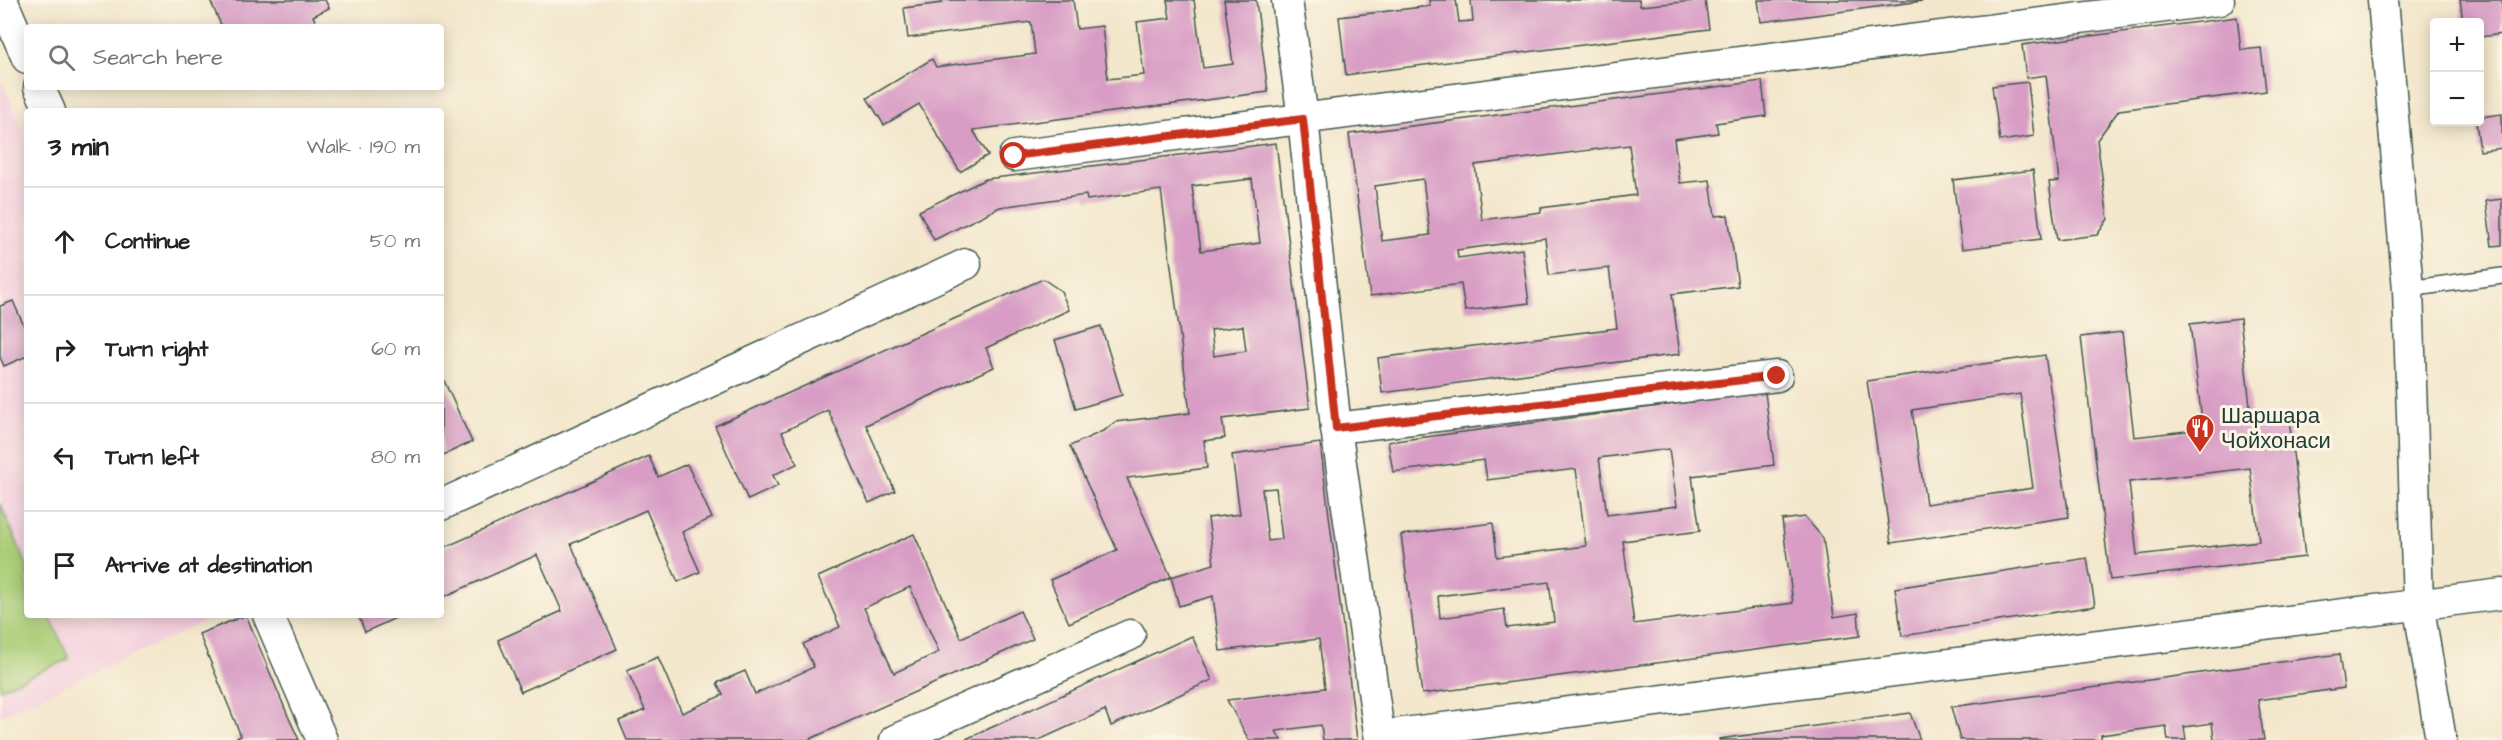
<!DOCTYPE html>
<meta charset="utf-8">
<style>
:root{--surface:#fff;--page:#f2f2f2;--text:#222;--muted:#767676;--line:#e0e0e0}
body{margin:0;font-family:"Architects Daughter",sans-serif;background:var(--page);color:var(--text)}
.controls{position:absolute;right:18px;top:18px;display:grid;overflow:hidden;border-radius:6px;box-shadow:0 3px 15px #0003}
.controls button{width:54px;height:54px;display:grid;place-items:center;padding:0;border:0;border-bottom:2px solid var(--line);background:var(--surface);color:var(--text);font:30px sans-serif}
.stop{position:absolute;width:18px;height:18px;margin:-14px;border:4px solid #c8321e;border-radius:50%;background:#fff}
.stop.end{background:#c8321e;border-color:#fff;box-shadow:0 2px 6px #0008}
.list{margin:0;padding:0;list-style:none}
h2{display:flex;justify-content:space-between;align-items:center;height:78px;margin:0;padding:0 24px;font-size:26px}
h2 small{font-size:20px;font-weight:400;color:var(--muted)}
.list li{display:grid;grid-template-columns:39px 1fr auto;gap:18px;align-items:center;box-sizing:border-box;height:108px;padding:0 24px;border-top:2px solid var(--line)}
.list b{display:block;font-size:22px;white-space:nowrap}
.list em{font-size:20px;font-style:normal;color:var(--muted)}
.icon{flex:none;width:33px;height:33px;fill:none;stroke:currentColor;stroke-width:2;stroke-linecap:round;stroke-linejoin:round}
.map{position:relative;flex:none;width:2502px;height:740px;overflow:hidden}
.search{position:absolute;background:var(--surface);box-shadow:0 3px 15px #0003;left:24px;top:24px;width:420px;height:66px;display:flex;align-items:center;gap:15px;box-sizing:border-box;padding:0 21px;border-radius:6px;color:var(--muted);font-size:22px}
.panel{position:absolute;background:var(--surface);box-shadow:0 3px 15px #0003;left:24px;top:108px;width:420px;height:510px;border-radius:6px}
.map>svg:first-child{display:block}
.built{fill:#f4cfde}
.green{fill:#aace78;stroke:#648656;stroke-width:1.5}
.building{fill:#d89cc5;fill-rule:evenodd}
.lines{fill:none;stroke-linecap:round;stroke-linejoin:round}
.service-casing{stroke:#3f564b;stroke-width:18}
.minor-casing{stroke:#3f564b;stroke-width:33}
.service{stroke:#fff;stroke-width:15}
.minor{stroke:#fff;stroke-width:30}
.route{stroke:#c8321e;stroke-width:8}
.labels{text-anchor:middle;stroke-width:6;stroke-linejoin:round;paint-order:stroke}
.poi-label{font-size:22px;fill:#1f3d34;stroke:#fcf5e5;text-anchor:start}
</style>
<div class="map">
<svg width="2502" height="740" viewBox="0 0 2502 740">
<rect width="100%" height="100%" fill="#fcf5e5"/>
<filter id="ink" filterUnits="userSpaceOnUse"><feTurbulence type="fractalNoise" baseFrequency=".0167" numOctaves="2"/><feDisplacementMap in="SourceGraphic" scale="12" xChannelSelector="R" yChannelSelector="G"/><feConvolveMatrix kernelMatrix="1 2 1 2 8 2 1 2 1" color-interpolation-filters="sRGB"/></filter>
<filter id="wash" filterUnits="userSpaceOnUse"><feTurbulence type="fractalNoise" baseFrequency=".008" numOctaves="4" result="noise"/><feDisplacementMap in="SourceGraphic" scale="24" xChannelSelector="R" yChannelSelector="G"/><feGaussianBlur stdDeviation="1.35" result="paint"/><feColorMatrix in="noise" values="0 0 0 0 0 0 0 0 0 0 0 0 0 0 0 0 0 1.4 0 .05"/><feComposite in="paint" operator="in"/></filter>
<g filter="url(#wash)">
<rect width="100%" height="100%" fill="#f3e7cc"/>
<path class="built" d="M 0,77 L 27,140 L 27,615 L 218,615 L 0,716 Z"/>
<path class="green" d="M 0,504 L 27,565 L 27,615 L 49,615 L 69,659 L 0,689 Z"/>
<g id="blocks">
<g class="building">
<path d="M 210,0 L 325,0 L 329,8 L 313,16 L 318,27 L 222,27 Z"/>
<path d="M 942,0 L 1073,0 L 1077,29 L 1102,26 L 1108,79 L 1144,75 L 1137,22 L 1170,18 L 1167,0 L 1194,0 L 1203,68 L 1233,64 L 1224,0 L 1256,0 L 1268,92 L 973,130 L 988,155 L 960,172 L 919,104 L 884,125 L 867,98 L 932,59 L 936,67 L 1035,54 L 1031,22 L 908,38 L 904,8 L 942,3 Z"/>
<path d="M 1429,0 L 1456,0 L 1459,22 L 1473,21 L 1471,0 L 1639,0 L 1640,6 L 1705,0 L 1709,29 L 1346,75 L 1339,17 L 1430,6 Z"/>
<path d="M 1758,0 L 1922,0 L 1922,1 L 1761,22 Z"/>
<path d="M 2460,0 L 2502,0 L 2502,34 L 2480,37 L 2480,22 L 2463,22 Z"/>
<path d="M 2237,17 L 2241,50 L 2261,48 L 2266,91 L 2119,110 L 2097,140 L 2108,219 L 2097,235 L 2057,240 L 2049,182 L 2059,181 L 2046,75 L 2026,78 L 2022,45 Z"/>
<path d="M 1762,81 L 1766,116 L 1716,123 L 1718,133 L 1674,139 L 1680,183 L 1710,180 L 1715,216 L 1728,215 L 1738,286 L 1672,294 L 1680,354 L 1382,393 L 1378,358 L 1617,328 L 1609,268 L 1549,275 L 1545,238 L 1457,250 L 1458,258 L 1522,249 L 1529,303 L 1465,311 L 1461,284 L 1370,296 L 1349,134 ZM 1629,145 L 1636,195 L 1541,208 L 1541,212 L 1482,220 L 1475,165 ZM 1423,179 L 1430,235 L 1382,241 L 1375,186 Z"/>
<path d="M 2028,82 L 2034,136 L 2000,141 L 1992,86 Z"/>
<path d="M 2502,114 L 2502,148 L 2480,151 L 2476,122 L 2480,122 L 2480,117 Z"/>
<path d="M 1276,143 L 1310,408 L 1222,419 L 1225,438 L 1204,441 L 1207,468 L 1127,478 L 1171,577 L 1069,623 L 1050,580 L 1117,550 L 1070,446 L 1105,430 L 1115,422 L 1190,413 L 1161,190 L 1087,200 L 1086,195 L 1000,207 L 934,240 L 919,211 L 986,179 ZM 1252,179 L 1260,243 L 1201,251 L 1192,186 ZM 1243,326 L 1246,351 L 1214,356 L 1211,330 Z"/>
<path d="M 2033,170 L 2041,239 L 1962,249 L 1953,180 Z"/>
<path d="M 2502,199 L 2502,245 L 2492,246 L 2486,201 Z"/>
<path d="M 1043,279 L 1061,291 L 1069,310 L 986,348 L 994,367 L 866,425 L 895,491 L 869,503 L 828,410 L 782,432 L 797,464 L 773,475 L 778,486 L 748,500 L 715,426 Z"/>
<path d="M 13,301 L 27,333 L 27,356 L 4,366 L 0,357 L 0,306 Z"/>
<path d="M 2240,318 L 2252,423 L 2289,418 L 2305,557 L 2110,580 L 2081,337 L 2122,332 L 2134,437 L 2203,429 L 2190,324 ZM 2250,468 L 2259,541 L 2137,555 L 2129,482 Z"/>
<path d="M 1101,326 L 1122,395 L 1076,409 L 1055,340 Z"/>
<path d="M 2045,355 L 2069,517 L 1891,543 L 1867,381 ZM 2020,394 L 2033,488 L 1926,504 L 1912,410 Z"/>
<path d="M 441,374 L 472,442 L 441,456 Z"/>
<path d="M 1765,392 L 1774,465 L 1692,476 L 1700,531 L 1623,541 L 1634,624 L 1793,603 L 1782,520 L 1805,517 L 1823,538 L 1834,617 L 1858,613 L 1860,636 L 1422,694 L 1401,535 L 1493,523 L 1497,557 L 1586,546 L 1576,469 L 1487,480 L 1484,460 L 1393,472 L 1388,442 ZM 1669,449 L 1677,506 L 1607,515 L 1599,458 ZM 1549,582 L 1554,622 L 1507,628 L 1504,609 L 1440,618 L 1438,596 Z"/>
<path d="M 1320,443 L 1357,740 L 1323,740 L 1321,725 L 1276,731 L 1281,740 L 1249,740 L 1227,700 L 1325,688 L 1319,639 L 1220,651 L 1213,596 L 1179,606 L 1171,577 L 1214,564 L 1208,518 L 1240,514 L 1232,455 ZM 1276,488 L 1282,539 L 1268,541 L 1262,489 Z"/>
<path d="M 649,456 L 658,477 L 687,464 L 712,518 L 682,532 L 700,572 L 678,582 L 646,510 L 571,544 L 617,649 L 521,692 L 498,640 L 562,611 L 537,555 L 441,598 L 441,549 Z"/>
<path d="M 914,534 L 961,638 L 1020,611 L 1033,639 L 808,740 L 627,740 L 619,721 L 645,710 L 627,670 L 658,657 L 682,713 L 723,695 L 717,683 L 745,671 L 755,694 L 814,667 L 803,644 L 840,627 L 818,577 ZM 910,587 L 939,652 L 894,673 L 864,608 Z"/>
<path d="M 2087,558 L 2095,606 L 1902,636 L 1895,588 Z"/>
<path d="M 246,615 L 288,716 L 299,740 L 232,740 L 241,736 L 199,634 Z"/>
<path d="M 358,615 L 402,615 L 365,632 Z"/>
<path d="M 1192,636 L 1212,680 L 1111,726 L 1105,710 L 1039,740 L 964,740 Z"/>
<path d="M 2339,654 L 2344,688 L 2258,700 L 2264,740 L 2214,740 L 2212,723 L 2184,727 L 2186,740 L 2168,740 L 2166,726 L 2101,735 L 2101,740 L 1960,740 L 1951,707 Z"/>
<path d="M 1910,713 L 1920,740 L 1719,740 L 1719,739 Z"/>
</g>
</g>
</g>
<g filter="url(#ink)">
<use href="#blocks" fill-opacity="0" stroke="#3f564b" stroke-width="1.5"/>
<g class="lines">
<g class="service-casing">
<path id="service" d="M 2408,289 L 2502,276"/>
</g>
<g class="minor-casing">
<g id="minor">
<path d="M 2,0 L 27,58"/>
<path d="M 1287,0 L 1303,119 L 1336,428 L 1380,740"/>
<path d="M 2383,0 L 2408,289 L 2418,603 L 2441,740"/>
<path d="M 39,87 L 50,111"/>
<path d="M 1014,156 L 2219,0"/>
<path d="M 1336,428 L 1777,376"/>
<path d="M 441,505 L 966,264"/>
<path d="M 268,615 L 322,740"/>
<path d="M 1380,736 L 2502,594"/>
<path d="M 895,740 L 1130,635"/>
</g>
</g>
<use href="#service" class="service"/>
<use href="#minor" class="minor"/>
</g>
</g>
<g class="lines" filter="url(#ink)">
<path class="route" d="M 1014,156 L 1303,119 L 1336,428 L 1777,376"/>
</g>
<defs>
<g id="restaurant-pin" transform="scale(1.5)"><path d="M0 17L-7.5 6A9.5 9.5 0 1 1 7.5 6Z" fill="#c8321e" stroke="#fcf5e5"/><path d="M-5-6h1v4h1v-4h1v4h1v-4h1v5L-1.5 .5V6h-2V.5L-5-1ZM5-6V6H3V1.5H1.5Q1.5-4 5-6Z" fill="#fff"/></g>
</defs>
<g fill-rule="evenodd">
<use href="#restaurant-pin" x="2200" y="428"/>
</g>
<g class="labels">
<g class="poi-label">
<text x="2221" y="423">Шаршара<tspan x="2221" dy="25">Чойхонаси</tspan></text>
</g>
</g>
</svg>
<div class="controls">
<button>+</button>
<button>−</button>
</div>
<div class="stop" style="left:1014px;top:156px"></div>
<div class="stop end" style="left:1777px;top:376px"></div>
<div class="search"><svg class="icon" aria-label="search" viewBox="0 0 24 24"><circle cx="10" cy="10" r="6"/><path d="M15 15l6 6"/></svg>Search here</div>
<section class="panel">
<h2>3 min<small>Walk · 190 m</small></h2>
<ul class="list">
<li><svg class="icon" aria-label="ahead" viewBox="0 0 24 24"><path d="M12 20V5M6 11l6-6 6 6"/></svg><div><b>Continue</b></div><em>50 m</em></li>
<li><svg class="icon" aria-label="right" viewBox="0 0 24 24"><path d="M7 20v-9h11M14 6l5 5-5 5"/></svg><div><b>Turn right</b></div><em>60 m</em></li>
<li><svg class="icon" aria-label="left" viewBox="0 0 24 24"><path d="M17 20v-9H6M10 6l-5 5 5 5"/></svg><div><b>Turn left</b></div><em>80 m</em></li>
<li><svg class="icon" aria-label="arrive" viewBox="0 0 24 24"><path d="M6 21V4h12l-3 4 3 4H6"/></svg><div><b>Arrive at destination</b></div></li>
</ul>
</section>
</div>
